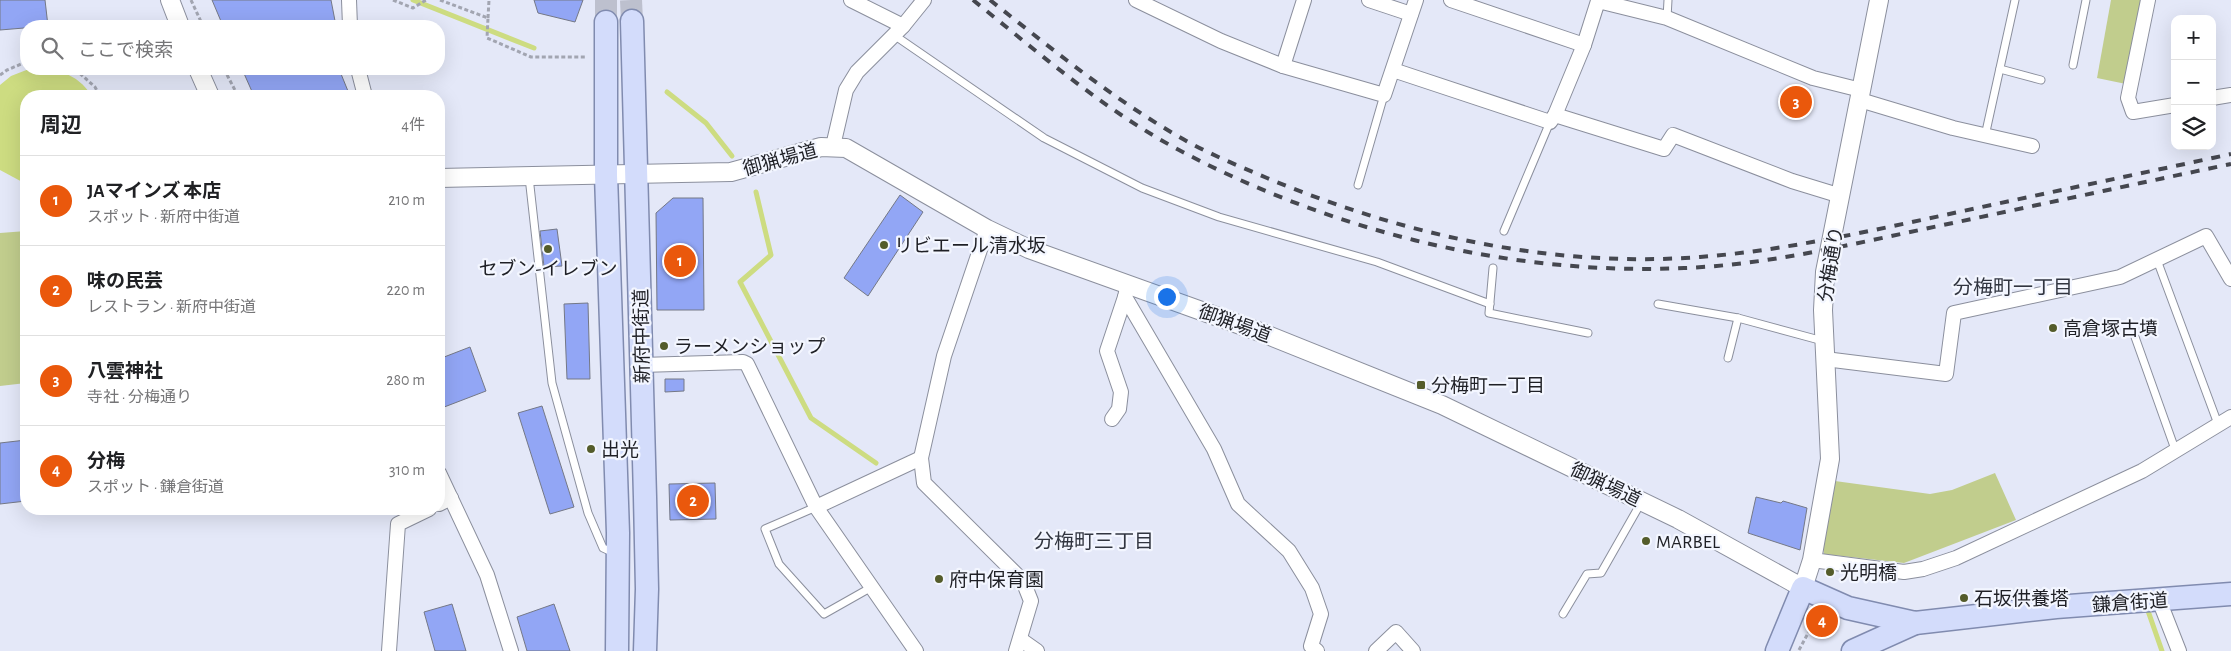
<!DOCTYPE html>
<html lang="ja">
<meta charset="utf-8">
<style>
:root{--surface:#fff;--page:#f2f2f2;--text:#202124;--muted:#757577;--line:#e0e0e0;--accent:#ea580c}
body{margin:0;font-family:"Alegreya Sans","Noto Sans JP",sans-serif;background:var(--page);color:var(--text)}
.controls{position:absolute;right:15px;top:15px;display:grid;overflow:hidden;border-radius:10px;box-shadow:0 5px 20px #0002}
.controls button{width:45px;height:45px;display:grid;place-items:center;padding:0;border:0;border-bottom:1px solid var(--line);background:var(--surface);color:var(--text);font:25px sans-serif}
.you{position:absolute;left:1166px;top:296px;width:18px;height:18px;margin:-12px;border:4px solid #fff;border-radius:50%;background:#1a73e8;box-shadow:0 0 0 8px #1a73e833}
.badge{display:grid;place-items:center;width:32px;height:32px;border-radius:50%;background:var(--accent);color:#fff;font-size:16px;font-weight:700}
.pin{position:absolute;translate:-50% -50%;border:2px solid #fff;box-shadow:0 1px 5px #0006}
.list{margin:0;padding:0;list-style:none}
h2{display:flex;justify-content:space-between;align-items:center;height:65px;margin:0;padding:0 20px;font-size:21px}
h2 small{font-size:16px;font-weight:400;color:var(--muted)}
.list li{display:grid;grid-template-columns:32px 1fr auto;gap:15px;align-items:center;box-sizing:border-box;height:90px;padding:0 20px;border-top:1px solid var(--line)}
.list b{display:block;font-size:19px;white-space:nowrap}
.list p{margin:0;font-size:16px;white-space:nowrap;color:var(--muted)}
.list em{font-size:16px;font-style:normal;color:var(--muted)}
.icon{flex:none;width:28px;height:28px;fill:none;stroke:currentColor;stroke-width:2;stroke-linecap:round;stroke-linejoin:round}
.map{position:relative;flex:none;width:2231px;height:651px;overflow:hidden}
.search{position:absolute;background:var(--surface);box-shadow:0 5px 20px #0002;left:20px;top:20px;width:425px;height:55px;display:flex;align-items:center;gap:12px;box-sizing:border-box;padding:0 18px;border-radius:20px;color:var(--muted);font-size:19px}
.panel{position:absolute;background:var(--surface);box-shadow:0 5px 20px #0002;left:20px;top:90px;width:425px;height:425px;border-radius:20px}
.map>svg:first-child{display:block}
.green{fill:#c1cd8d}
.water{fill:#cddc81}
.lines{fill:none;stroke-linecap:round;stroke-linejoin:round}
.stream{stroke:#cddc81;stroke-width:5}
.building{fill:#92a6f5;stroke:#747886}
.primary-tunnel{stroke:#bdc0ce;stroke-width:22;stroke-dasharray:22 11;stroke-linecap:butt}
.service-casing{stroke:#8b8f9d;stroke-width:9}
.minor-casing{stroke:#8b8f9d;stroke-width:16}
.tertiary-casing{stroke:#8b8f9d;stroke-width:20}
.primary-casing{stroke:#808baf;stroke-width:25}
.path{stroke:#a2a5b1;stroke-width:3;stroke-dasharray:4 2.5;stroke-linecap:butt}
.service{stroke:#fff;stroke-width:7}
.minor{stroke:#fff;stroke-width:14}
.tertiary{stroke:#fff;stroke-width:18}
.primary{stroke:#d3dcfb;stroke-width:22}
.rail{stroke:#45474f;stroke-width:4;stroke-dasharray:9 9;stroke-linecap:butt}
.poi-dot{fill:#545c2b;stroke:#f3f6ff;stroke-width:2}
.labels{text-anchor:middle;stroke-width:4.5;stroke-linejoin:round;paint-order:stroke}
.street-label{font-size:19px;fill:#1f2026;stroke:#f3f6ff}
.poi-label{font-size:19px;fill:#1f2026;stroke:#f3f6ff;text-anchor:start}
.neighbourhood-label{font-size:20px;fill:#313540;stroke:#f3f6ff}
</style>
<div class="map">
<svg width="2231" height="651" viewBox="0 0 2231 651">
<rect width="100%" height="100%" fill="#e4e8f8"/>
<g class="green">
<path d="M 2111,0 L 2143,0 L 2126,84 L 2097,78 Z"/>
<path d="M 26,231 L 26,383 L 0,386 L 0,233 Z"/>
<path d="M 1995,473 L 2016,520 L 1904,563 L 1824,554 L 1822,540 L 1835,481 L 1930,494 L 1952,490 Z"/>
</g>
<path class="water" d="M 29,69 C 57,69 76,72 92,96 L 26,96 L 26,184 L 0,170 L 0,85 L 11,76 Z"/>
<g class="lines">
<g class="stream">
<path d="M 413,0 L 534,48"/>
<path d="M 667,92 L 706,123 L 732,156"/>
<path d="M 756,192 L 771,255 L 740,282 L 811,418 L 876,463"/>
<path d="M 2147,608 L 2162,651"/>
</g>
</g>
<g class="building">
<path d="M 0,0 L 45,0 L 48,26 L 0,30 Z"/>
<path d="M 212,0 L 331,0 L 336,26 L 223,26 Z"/>
<path d="M 534,0 L 583,0 L 575,22 L 538,13 Z"/>
<path d="M 242,69 L 339,69 L 350,96 L 254,96 Z"/>
<path d="M 900,195 L 923,212 L 868,296 L 844,278 Z"/>
<path d="M 673,198 L 703,198 L 704,310 L 657,310 L 656,213 Z"/>
<path d="M 557,229 L 562,266 L 544,267 L 540,231 Z"/>
<path d="M 588,303 L 590,379 L 567,379 L 564,304 Z"/>
<path d="M 470,347 L 486,391 L 439,409 L 439,359 Z"/>
<path d="M 665,379 L 684,379 L 684,391 L 665,392 Z"/>
<path d="M 542,406 L 574,507 L 550,514 L 518,413 Z"/>
<path d="M 26,440 L 26,501 L 0,504 L 0,443 Z"/>
<path d="M 715,483 L 716,519 L 670,520 L 669,484 Z"/>
<path d="M 1756,497 L 1781,503 L 1783,501 L 1807,508 L 1800,550 L 1748,533 Z"/>
<path d="M 452,604 L 466,651 L 435,651 L 424,612 Z"/>
<path d="M 554,604 L 570,651 L 527,651 L 517,617 Z"/>
</g>
<g class="lines">
<g class="primary-tunnel">
<path d="M 606,0 L 606,22"/>
<path d="M 631,0 L 632,21"/>
</g>
<g class="service-casing">
<g id="service">
<path d="M 1667,18 L 1668,0"/>
<path d="M 894,35 L 1044,138 L 1142,188 L 1219,217 L 1377,262 L 1490,304"/>
<path d="M 2073,65 L 2086,0"/>
<path d="M 2000,69 L 2041,80"/>
<path d="M 1985,136 L 2015,0"/>
<path d="M 529,177 L 552,383 L 588,513 L 603,548 L 614,553"/>
<path d="M 1358,185 L 1384,95"/>
<path d="M 1504,231 L 1550,122"/>
<path d="M 2157,260 L 2218,424"/>
<path d="M 1493,268 L 1489,313 L 1588,333"/>
<path d="M 1658,304 L 1738,318 L 1823,341"/>
<path d="M 2135,337 L 2176,452"/>
<path d="M 1728,358 L 1738,318"/>
<path d="M 816,507 L 765,529 L 779,564 L 824,614 L 870,588"/>
<path d="M 1563,614 L 1587,574 L 1601,573 L 1642,501"/>
</g>
</g>
<g class="minor-casing">
<g id="minor">
<path d="M 349,0 L 350,26"/>
<path d="M 1136,0 L 1221,41 L 1283,66 L 1384,95 L 1416,0"/>
<path d="M 1369,0 L 1411,14"/>
<path d="M 1451,0 L 1584,45"/>
<path d="M 2148,0 L 2128,98 L 2133,112 L 2175,105"/>
<path d="M 903,26 L 924,0"/>
<path d="M 1283,66 L 1304,0"/>
<path d="M 358,69 L 365,96"/>
<path d="M 1393,70 L 1550,122 L 1555,115 L 1584,45 L 1598,1 L 1667,18 L 1813,78 L 1861,90"/>
<path d="M 2212,98 L 2231,95"/>
<path d="M 1860,100 L 1953,128 L 2032,146"/>
<path d="M 1555,115 L 1664,149 L 1673,135 L 1792,181 L 1841,196"/>
<path d="M 833,146 L 846,90 L 857,72 L 903,26 L 851,0"/>
<path d="M 987,229 L 944,356 L 921,458 L 924,483 L 1023,581 L 1031,601 L 1016,651"/>
<path d="M 1128,284 L 1125,297 L 1214,449 L 1238,504 L 1289,551 L 1312,588 L 1321,614 L 1311,646 L 1317,651"/>
<path d="M 1825,359 L 1946,374 L 1954,313 L 2120,277 L 2206,236 L 2231,279"/>
<path d="M 641,365 L 743,362 L 747,364 L 816,507 L 916,651"/>
<path d="M 1112,419 L 1119,409 L 1121,392 L 1107,351 L 1125,297"/>
<path d="M 439,473 L 487,575 L 511,651"/>
<path d="M 439,504 L 451,498"/>
<path d="M 816,507 L 921,458"/>
<path d="M 1812,560 L 1904,572 L 1923,569 L 1956,558 L 2142,471 L 2231,417"/>
<path d="M 2159,600 L 2179,651"/>
<path d="M 1020,639 L 1037,651"/>
<path d="M 389,651 L 398,524 L 429,509"/>
<path d="M 1376,651 L 1396,632 L 1413,651"/>
</g>
</g>
<g class="tertiary-casing">
<g id="tertiary">
<path d="M 170,0 L 180,26"/>
<path d="M 198,69 L 210,96"/>
<path d="M 439,178 L 731,172 L 821,147 L 846,148 L 987,229 L 1029,249 L 1260,332 L 1442,405 L 1678,519 L 1803,588 L 1812,560 L 1830,459 L 1823,310 L 1825,272 L 1879,0"/>
</g>
</g>
<g class="primary-casing">
<g id="primary">
<path d="M 632,21 L 645,497 L 647,589 L 645,651"/>
<path d="M 606,22 L 606,175 L 618,533 L 617,651"/>
<path d="M 1777,651 L 1803,588 L 1848,608 L 1915,623 L 2056,607 L 2231,594"/>
<path d="M 1853,651 L 1915,623"/>
</g>
</g>
<g class="path">
<path d="M 191,0 L 203,26"/>
<path d="M 393,0 L 413,8 L 426,0"/>
<path d="M 440,0 L 488,18 L 487,38 L 531,57 L 586,57"/>
<path d="M 488,18 L 489,0"/>
<path d="M 75,69 L 95,87 L 100,96"/>
<path d="M 224,69 L 238,96"/>
<path d="M 0,75 L 7,70 L 26,62"/>
<path d="M 1808,622 L 1813,624 L 1819,614"/>
<path d="M 1799,650 L 1813,624"/>
</g>
<use href="#service" class="service"/>
<use href="#minor" class="minor"/>
<use href="#tertiary" class="tertiary"/>
<use href="#primary" class="primary"/>
<g class="rail">
<path d="M 973,0 C 1039,53 1104,110 1179,150 C 1331,231 1511,276 1684,268 C 1766,265 1848,245 1929,228 C 2029,207 2130,185 2231,164"/>
<path d="M 990,0 C 1052,49 1114,100 1183,139 C 1209,154 1239,166 1267,178 C 1399,233 1542,266 1685,258 C 1771,253 1856,234 1940,216 C 2037,195 2134,175 2231,154"/>
</g>
</g>
<g class="poi-dot">
<circle cx="884" cy="245" r="5"/>
<circle cx="548" cy="249" r="5"/>
<circle cx="2053" cy="328" r="5"/>
<circle cx="664" cy="346" r="5"/>
<rect x="1416" y="380" width="10" height="10" rx="2.5"/>
<circle cx="591" cy="449" r="5"/>
<circle cx="1646" cy="541" r="5"/>
<circle cx="1830" cy="572" r="5"/>
<circle cx="939" cy="579" r="5"/>
<circle cx="1964" cy="598" r="5"/>
</g>
<g class="labels">
<g class="street-label">
<text transform="translate(780 159) rotate(-15)" y="7">御猟場道</text>
<text transform="translate(1830 264) rotate(-81)" y="7">分梅通り</text>
<text transform="translate(1235 323) rotate(20)" y="7">御猟場道</text>
<text transform="translate(641 336) rotate(-91)" y="7">新府中街道</text>
<text transform="translate(1606 484) rotate(26)" y="7">御猟場道</text>
<text transform="translate(2130 602) rotate(-4)" y="7">鎌倉街道</text>
</g>
<g class="poi-label">
<text x="894" y="252">リビエール清水坂</text>
<text x="548" y="275" text-anchor="middle">セブン-イレブン</text>
<text x="2063" y="335">高倉塚古墳</text>
<text x="674" y="353">ラーメンショップ</text>
<text x="1431" y="392">分梅町一丁目</text>
<text x="601" y="456">出光</text>
<text x="1656" y="548">MARBEL</text>
<text x="1840" y="579">光明橋</text>
<text x="949" y="586">府中保育園</text>
<text x="1974" y="605">石坂供養塔</text>
</g>
<g class="neighbourhood-label">
<text x="2013" y="294">分梅町一丁目</text>
<text x="1094" y="548">分梅町三丁目</text>
</g>
</g>
</svg>
<div class="controls">
<button>+</button>
<button>−</button>
<button><svg class="icon" aria-label="layers" viewBox="0 0 24 24"><path d="M12 4l9 5-9 5-9-5zM3 14l9 5 9-5"/></svg></button>
</div>
<div class="you"></div>
<div class="pin badge" style="left:680px;top:261px">1</div>
<div class="pin badge" style="left:693px;top:501px">2</div>
<div class="pin badge" style="left:1796px;top:102px">3</div>
<div class="pin badge" style="left:1822px;top:621px">4</div>
<div class="search"><svg class="icon" aria-label="search" viewBox="0 0 24 24"><circle cx="10" cy="10" r="6"/><path d="M15 15l6 6"/></svg>ここで検索</div>
<section class="panel">
<h2>周辺<small>4件</small></h2>
<ul class="list">
<li><span class="badge">1</span><div><b>JAマインズ 本店</b><p>スポット · 新府中街道</p></div><em>210 m</em></li>
<li><span class="badge">2</span><div><b>味の民芸</b><p>レストラン · 新府中街道</p></div><em>220 m</em></li>
<li><span class="badge">3</span><div><b>八雲神社</b><p>寺社 · 分梅通り</p></div><em>280 m</em></li>
<li><span class="badge">4</span><div><b>分梅</b><p>スポット · 鎌倉街道</p></div><em>310 m</em></li>
</ul>
</section>
</div>
